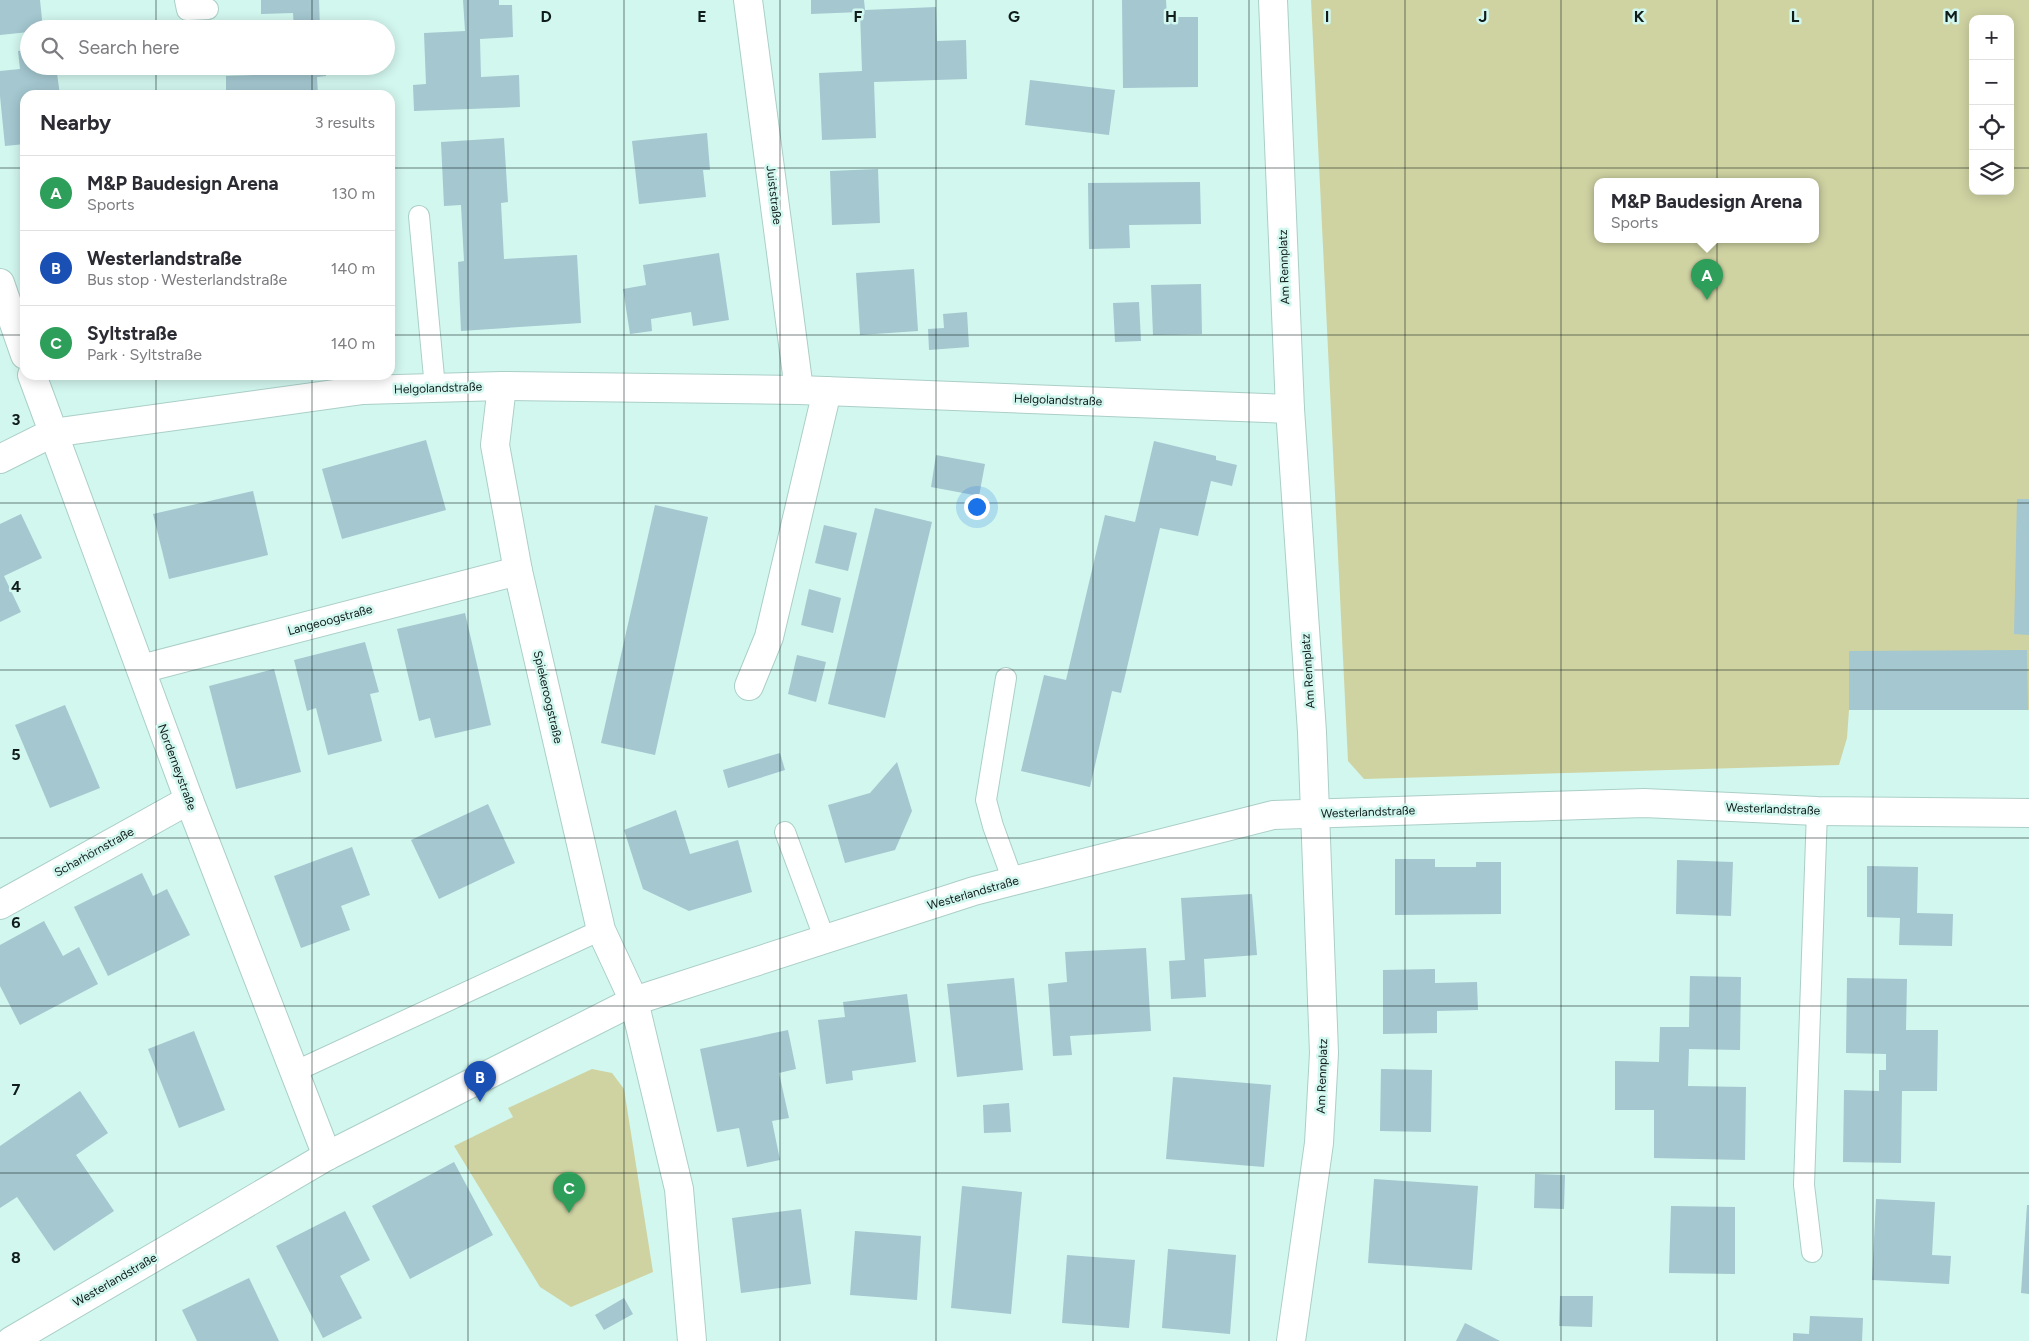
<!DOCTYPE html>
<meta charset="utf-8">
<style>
:root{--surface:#fff;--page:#f2f2f3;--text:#2b2b33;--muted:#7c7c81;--line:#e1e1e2;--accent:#bf3b7f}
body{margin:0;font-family:Figtree,sans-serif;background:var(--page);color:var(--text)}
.controls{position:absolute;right:15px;top:15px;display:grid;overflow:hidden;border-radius:10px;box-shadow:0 2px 12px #0003}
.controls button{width:45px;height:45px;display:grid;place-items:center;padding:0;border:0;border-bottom:1px solid var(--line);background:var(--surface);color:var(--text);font:25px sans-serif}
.you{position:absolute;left:976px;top:506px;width:18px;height:18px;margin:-12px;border:4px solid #fff;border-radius:50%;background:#1a73e8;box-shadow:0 0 0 8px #1a73e833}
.badge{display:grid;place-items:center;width:32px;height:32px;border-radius:50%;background:var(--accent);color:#fff;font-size:16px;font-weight:700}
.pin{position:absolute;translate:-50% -41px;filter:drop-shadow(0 1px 2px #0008)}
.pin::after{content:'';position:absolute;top:26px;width:18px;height:15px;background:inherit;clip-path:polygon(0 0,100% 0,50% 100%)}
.popup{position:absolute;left:1594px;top:178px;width:225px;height:65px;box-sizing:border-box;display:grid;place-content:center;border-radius:10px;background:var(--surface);filter:drop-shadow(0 1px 4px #0005);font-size:16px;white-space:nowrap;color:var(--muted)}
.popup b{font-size:19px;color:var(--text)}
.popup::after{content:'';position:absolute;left:50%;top:100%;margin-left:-10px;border:10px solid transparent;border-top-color:var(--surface)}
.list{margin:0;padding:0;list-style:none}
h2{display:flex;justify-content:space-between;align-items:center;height:65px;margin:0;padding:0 20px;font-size:21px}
h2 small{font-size:16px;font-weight:400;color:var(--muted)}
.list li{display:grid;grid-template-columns:32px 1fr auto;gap:15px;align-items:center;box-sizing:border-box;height:75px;padding:0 20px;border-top:1px solid var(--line)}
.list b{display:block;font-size:19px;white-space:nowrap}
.list p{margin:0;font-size:16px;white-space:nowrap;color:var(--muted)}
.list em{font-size:16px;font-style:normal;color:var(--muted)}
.icon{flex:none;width:28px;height:28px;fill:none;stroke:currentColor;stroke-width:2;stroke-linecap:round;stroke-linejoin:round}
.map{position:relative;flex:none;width:2029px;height:1341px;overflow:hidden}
.search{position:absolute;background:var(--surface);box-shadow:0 2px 12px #0003;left:20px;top:20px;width:375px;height:55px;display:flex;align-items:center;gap:12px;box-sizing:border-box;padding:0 18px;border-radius:28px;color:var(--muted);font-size:19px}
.panel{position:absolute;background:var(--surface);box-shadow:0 2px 12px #0003;left:20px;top:90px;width:375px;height:290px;border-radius:15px}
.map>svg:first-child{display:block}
.green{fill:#cfd3a2;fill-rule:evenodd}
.building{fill:#a4c7d0}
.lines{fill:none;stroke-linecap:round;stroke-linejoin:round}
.lane-casing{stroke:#abcfc7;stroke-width:22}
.street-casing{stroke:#abcfc7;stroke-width:30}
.lane{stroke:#fff;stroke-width:20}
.street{stroke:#fff;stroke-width:28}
.grid{fill:none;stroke:#0f1c1a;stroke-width:1;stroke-opacity:0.55}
.labels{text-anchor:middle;stroke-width:5;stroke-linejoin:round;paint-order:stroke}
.street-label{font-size:12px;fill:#0f1c1a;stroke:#d2f7ef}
.grid-label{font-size:16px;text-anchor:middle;font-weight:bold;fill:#0f1c1a;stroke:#d2f7ef;stroke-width:5;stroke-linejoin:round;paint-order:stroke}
</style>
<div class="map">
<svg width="2029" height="1341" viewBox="0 0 2029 1341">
<rect width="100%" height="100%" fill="#d2f7ef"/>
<g class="green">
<path d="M 1311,0 L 2029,0 L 2029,710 L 1849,710 L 1847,738 L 1839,765 L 1364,779 L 1348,761 ZM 1973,19 L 2010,19 L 2010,191 L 1973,191 ZM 1598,181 L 1816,181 L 1816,239 L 1598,239 Z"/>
<path d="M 592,1069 L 612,1073 L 624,1089 L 653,1272 L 571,1307 L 540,1287 L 454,1146 L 513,1117 L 508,1108 Z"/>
</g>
<g class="building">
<path d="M 0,0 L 40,0 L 43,29 L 29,29 L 29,32 L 0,35 Z"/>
<path d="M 261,0 L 319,0 L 320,29 L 294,29 L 293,13 L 261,14 Z"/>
<path d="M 463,0 L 499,0 L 499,5 L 512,5 L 513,37 L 480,39 L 481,77 L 519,75 L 520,107 L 414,111 L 413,85 L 426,84 L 424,33 L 465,31 Z"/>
<path d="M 811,0 L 864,0 L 865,10 L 936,7 L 937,41 L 966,40 L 967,79 L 874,82 L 876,138 L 822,140 L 819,73 L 862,71 L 860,12 L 811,14 Z"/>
<path d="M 1122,0 L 1166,0 L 1167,17 L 1198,17 L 1198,87 L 1123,88 Z"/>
<path d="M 29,50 L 29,66 L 56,66 L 60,95 L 25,95 L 25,144 L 5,146 L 0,96 L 0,71 L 20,69 L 18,51 Z"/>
<path d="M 253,66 L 325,66 L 326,76 L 317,77 L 318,95 L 226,95 L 226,76 L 254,75 Z"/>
<path d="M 1030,80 L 1115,90 L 1109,135 L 1025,125 Z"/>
<path d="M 707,133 L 710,170 L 703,170 L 706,197 L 639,204 L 632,141 Z"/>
<path d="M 504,138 L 508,202 L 501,203 L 504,259 L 577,255 L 581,323 L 461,331 L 458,262 L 464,261 L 461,205 L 444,206 L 441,142 Z"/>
<path d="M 878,169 L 880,223 L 832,225 L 830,171 Z"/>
<path d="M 1200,182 L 1201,224 L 1129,225 L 1130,248 L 1089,249 L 1088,183 Z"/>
<path d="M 719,253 L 729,320 L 693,326 L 691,312 L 651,319 L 652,331 L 630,334 L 623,289 L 646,285 L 643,265 Z"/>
<path d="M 914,269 L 918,331 L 860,335 L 856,273 Z"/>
<path d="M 1201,284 L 1202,334 L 1153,335 L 1151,285 Z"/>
<path d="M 1139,302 L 1141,341 L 1115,342 L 1113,303 Z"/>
<path d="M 967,312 L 969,347 L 929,350 L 928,329 L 944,328 L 943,314 Z"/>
<path d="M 426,440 L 446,510 L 342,539 L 322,469 Z"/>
<path d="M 1154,441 L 1216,456 L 1216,460 L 1237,465 L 1232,486 L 1211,481 L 1198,536 L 1160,528 L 1121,693 L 1112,691 L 1090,787 L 1021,771 L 1044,675 L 1066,680 L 1105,515 L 1135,522 Z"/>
<path d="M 936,455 L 985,464 L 979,496 L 931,487 Z"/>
<path d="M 253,491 L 268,555 L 169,579 L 153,514 Z"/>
<path d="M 2017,499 L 2029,499 L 2029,635 L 2014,634 Z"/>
<path d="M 655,505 L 708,517 L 655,755 L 601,743 Z"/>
<path d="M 875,508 L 932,522 L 885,718 L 828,704 Z"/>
<path d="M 21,514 L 42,558 L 4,576 L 21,612 L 0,622 L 0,524 Z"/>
<path d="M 824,525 L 857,533 L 848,571 L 815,563 Z"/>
<path d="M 809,589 L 841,598 L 833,633 L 801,625 Z"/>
<path d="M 465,613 L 491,725 L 435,738 L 430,718 L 419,721 L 397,629 Z"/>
<path d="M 365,642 L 379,692 L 370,694 L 382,741 L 328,755 L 316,708 L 307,711 L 294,660 Z"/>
<path d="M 2027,650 L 2028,710 L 1849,710 L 1849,651 Z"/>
<path d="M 797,655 L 826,662 L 816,702 L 788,694 Z"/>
<path d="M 274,669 L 301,772 L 236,789 L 209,686 Z"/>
<path d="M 65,705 L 100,788 L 50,808 L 15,725 Z"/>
<path d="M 780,753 L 785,770 L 728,788 L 723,770 Z"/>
<path d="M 897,762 L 912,811 L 895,850 L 845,863 L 828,805 L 870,793 Z"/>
<path d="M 488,804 L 515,863 L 439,899 L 411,840 Z"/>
<path d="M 676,810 L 690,854 L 738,840 L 752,892 L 689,911 L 643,889 L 624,830 Z"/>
<path d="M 352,847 L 370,895 L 341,906 L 350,930 L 301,948 L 274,876 Z"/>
<path d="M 1395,859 L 1435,859 L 1435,867 L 1476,867 L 1476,862 L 1501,862 L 1501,914 L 1395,915 Z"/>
<path d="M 1677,860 L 1733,862 L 1731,916 L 1676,914 Z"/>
<path d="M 1867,866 L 1918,867 L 1917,913 L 1953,914 L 1952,946 L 1899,945 L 1900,918 L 1867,917 Z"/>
<path d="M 142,873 L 153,896 L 167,889 L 190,935 L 108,976 L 74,907 Z"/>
<path d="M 1252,894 L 1257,955 L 1204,959 L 1206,997 L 1171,999 L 1169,961 L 1185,960 L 1181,898 Z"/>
<path d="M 44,921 L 63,956 L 79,947 L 98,984 L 20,1025 L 0,986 L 0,945 Z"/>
<path d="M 1146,948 L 1151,1031 L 1070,1036 L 1072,1055 L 1053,1056 L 1048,984 L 1067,982 L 1065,952 Z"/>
<path d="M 1435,969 L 1435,983 L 1477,982 L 1478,1010 L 1437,1011 L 1437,1033 L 1383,1034 L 1383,970 Z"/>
<path d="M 1690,976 L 1741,977 L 1740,1050 L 1689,1049 L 1688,1086 L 1746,1087 L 1745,1160 L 1654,1158 L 1654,1110 L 1615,1110 L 1615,1061 L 1659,1062 L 1660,1027 L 1689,1027 Z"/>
<path d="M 1014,978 L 1023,1070 L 957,1077 L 947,984 Z"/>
<path d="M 1847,978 L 1907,979 L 1906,1030 L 1938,1030 L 1937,1091 L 1902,1091 L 1901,1163 L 1843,1162 L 1844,1090 L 1879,1091 L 1879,1070 L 1886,1070 L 1886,1054 L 1846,1053 Z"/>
<path d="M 907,994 L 916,1062 L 852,1071 L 853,1080 L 826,1084 L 818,1020 L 845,1017 L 843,1002 Z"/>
<path d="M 788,1030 L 796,1069 L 779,1073 L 789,1118 L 772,1121 L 780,1160 L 747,1167 L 739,1128 L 717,1132 L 700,1049 Z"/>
<path d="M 194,1031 L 225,1110 L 179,1128 L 148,1049 Z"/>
<path d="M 1381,1069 L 1432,1070 L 1431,1132 L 1380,1131 Z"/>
<path d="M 1173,1077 L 1271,1085 L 1264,1167 L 1166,1159 Z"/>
<path d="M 80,1091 L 108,1133 L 76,1155 L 114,1211 L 54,1251 L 17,1197 L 0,1208 L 0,1146 Z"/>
<path d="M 1009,1103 L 1011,1132 L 984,1133 L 983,1105 Z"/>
<path d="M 454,1162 L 493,1235 L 410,1279 L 372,1206 Z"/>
<path d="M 1535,1174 L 1565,1175 L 1564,1209 L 1534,1208 Z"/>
<path d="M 1374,1179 L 1478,1186 L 1472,1270 L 1368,1263 Z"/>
<path d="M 962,1186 L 1022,1192 L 1011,1314 L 951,1308 Z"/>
<path d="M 1876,1199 L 1935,1202 L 1932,1255 L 1951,1256 L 1949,1284 L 1872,1280 Z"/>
<path d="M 2027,1205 L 2029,1205 L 2029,1294 L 2021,1293 Z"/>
<path d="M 1671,1206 L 1735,1207 L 1735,1274 L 1669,1273 Z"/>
<path d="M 801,1209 L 811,1284 L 741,1293 L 732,1218 Z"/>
<path d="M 345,1211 L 370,1260 L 340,1276 L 362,1318 L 323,1338 L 276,1246 Z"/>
<path d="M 855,1231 L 921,1236 L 917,1300 L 850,1295 Z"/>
<path d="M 1168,1249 L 1236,1255 L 1230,1334 L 1162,1328 Z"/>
<path d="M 1067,1255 L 1135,1260 L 1129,1328 L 1062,1323 Z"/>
<path d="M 249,1278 L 279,1341 L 197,1341 L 182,1310 Z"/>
<path d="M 1560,1296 L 1593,1296 L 1592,1327 L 1559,1326 Z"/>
<path d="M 624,1298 L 633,1314 L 604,1330 L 595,1315 Z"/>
<path d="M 1810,1316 L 1863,1318 L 1862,1341 L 1793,1341 L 1793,1333 L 1809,1334 Z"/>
<path d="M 1465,1323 L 1500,1341 L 1456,1341 Z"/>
</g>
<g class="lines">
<g class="lane-casing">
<g id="lane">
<path d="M 185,0 L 187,10 L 208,9"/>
<path d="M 419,216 L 435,388"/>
<path d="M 1006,678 L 986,800 L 993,826 L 1013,881"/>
<path d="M 785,832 L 825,940"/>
<path d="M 296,1071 L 601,930"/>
<path d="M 1812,1252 L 1804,1185 L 1817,811"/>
</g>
</g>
<g class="street-casing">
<g id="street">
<path d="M 748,0 L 799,390"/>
<path d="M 1273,0 L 1290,409 L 1312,732 L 1324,1053 L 1319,1143 L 1291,1341"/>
<path d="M 0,283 L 25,355"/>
<path d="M 32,375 L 189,800 L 327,1156"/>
<path d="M 502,386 L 495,445 L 518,571 L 601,930 L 634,1001 L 679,1189 L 692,1341"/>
<path d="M 0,459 L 52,433 L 363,390 L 502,386 L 799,390 L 1290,409"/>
<path d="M 141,669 L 518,571"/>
<path d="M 749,686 L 769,637 L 827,391"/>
<path d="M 0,905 L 189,800"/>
<path d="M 11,1341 L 327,1156 L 634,1001 L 974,891 L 1013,881 L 1273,815 L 1644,803 L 1817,811 L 2029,813"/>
</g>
</g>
<use href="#lane" class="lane"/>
<use href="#street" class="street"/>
</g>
<path class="grid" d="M 156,0 L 156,29M 312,0 L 312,29M 468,0 L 468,1341M 624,0 L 624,1341M 780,0 L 780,1341M 936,0 L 936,1341M 1093,0 L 1093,1341M 1249,0 L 1249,1341M 1405,0 L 1405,1341M 1561,0 L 1561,1341M 1717,0 L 1717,1341M 1873,0 L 1873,1341M 156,66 L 156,95M 312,66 L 312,95M 0,168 L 25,168M 390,168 L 1973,168M 2010,168 L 2029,168M 0,335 L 25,335M 390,335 L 2029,335M 156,375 L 156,1341M 312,375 L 312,1341M 0,503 L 2029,503M 0,670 L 2029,670M 0,838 L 2029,838M 0,1006 L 2029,1006M 0,1173 L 2029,1173"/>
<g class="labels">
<g class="street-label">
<text transform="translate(774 195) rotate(83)" y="4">Juiststraße</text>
<text transform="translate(1284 267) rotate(-92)" y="4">Am Rennplatz</text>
<text transform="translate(438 388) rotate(-2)" y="4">Helgolandstraße</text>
<text transform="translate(1058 400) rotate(2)" y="4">Helgolandstraße</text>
<text transform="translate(330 620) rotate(-15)" y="4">Langeoogstraße</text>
<text transform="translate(1308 671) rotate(-94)" y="4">Am Rennplatz</text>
<text transform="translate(548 697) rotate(77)" y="4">Spiekeroogstraße</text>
<text transform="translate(177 767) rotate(70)" y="4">Norderneystraße</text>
<text transform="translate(1773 809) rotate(2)" y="4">Westerlandstraße</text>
<text transform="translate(1368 812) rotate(-2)" y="4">Westerlandstraße</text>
<text transform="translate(94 852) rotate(-29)" y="4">Scharhörnstraße</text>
<text transform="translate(973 893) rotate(-16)" y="4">Westerlandstraße</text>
<text transform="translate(1322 1076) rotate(-88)" y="4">Am Rennplatz</text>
<text transform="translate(115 1280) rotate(-30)" y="4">Westerlandstraße</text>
</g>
</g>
<g class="grid-label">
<text x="546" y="22">D</text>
<text x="702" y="22">E</text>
<text x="858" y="22">F</text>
<text x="1014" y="22">G</text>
<text x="1171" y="22">H</text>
<text x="1327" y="22">I</text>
<text x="1483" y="22">J</text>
<text x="1639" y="22">K</text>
<text x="1795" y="22">L</text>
<text x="1951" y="22">M</text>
<text x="16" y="425">3</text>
<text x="16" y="592">4</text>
<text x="16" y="760">5</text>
<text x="16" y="928">6</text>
<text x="16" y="1095">7</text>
<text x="16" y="1263">8</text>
</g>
</svg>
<div class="controls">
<button>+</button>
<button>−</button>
<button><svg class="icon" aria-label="locate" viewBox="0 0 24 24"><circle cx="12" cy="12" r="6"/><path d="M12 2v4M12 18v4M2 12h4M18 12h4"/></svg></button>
<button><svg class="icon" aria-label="layers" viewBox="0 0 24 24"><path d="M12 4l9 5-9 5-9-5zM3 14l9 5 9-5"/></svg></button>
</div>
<div class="you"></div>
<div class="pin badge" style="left:1707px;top:300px;background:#2e9e5b">A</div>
<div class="popup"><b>M&amp;P Baudesign Arena</b>Sports</div>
<div class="pin badge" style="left:480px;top:1102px;background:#1a4fb4">B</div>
<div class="pin badge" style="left:569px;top:1213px;background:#2e9e5b">C</div>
<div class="search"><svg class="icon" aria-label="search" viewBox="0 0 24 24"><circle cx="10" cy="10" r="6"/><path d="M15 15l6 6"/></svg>Search here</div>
<section class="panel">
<h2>Nearby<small>3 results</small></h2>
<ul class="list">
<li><span class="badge" style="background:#2e9e5b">A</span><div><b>M&amp;P Baudesign Arena</b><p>Sports</p></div><em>130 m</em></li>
<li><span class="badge" style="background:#1a4fb4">B</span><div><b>Westerlandstraße</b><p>Bus stop · Westerlandstraße</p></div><em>140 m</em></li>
<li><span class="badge" style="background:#2e9e5b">C</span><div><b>Syltstraße</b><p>Park · Syltstraße</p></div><em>140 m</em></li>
</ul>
</section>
</div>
